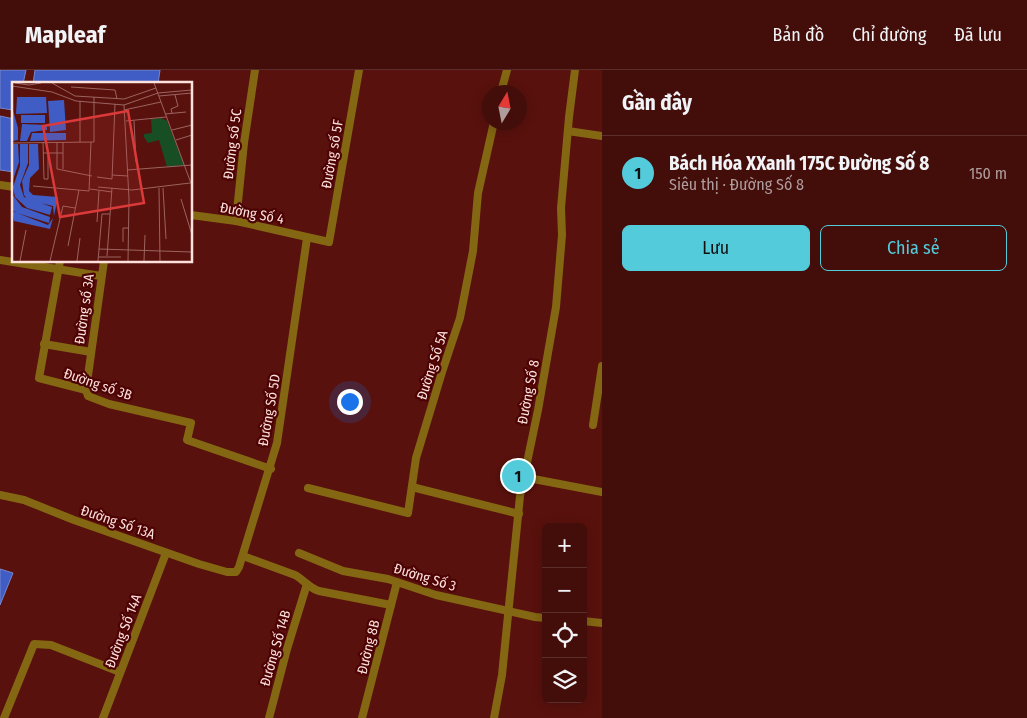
<!DOCTYPE html>
<html lang="vi">
<meta charset="utf-8">
<style>
:root{--surface:#430d0a;--page:#4d1b18;--text:#f1f3f6;--muted:#af9c9c;--line:#5b2d2b;--accent:#53cbdb}
body{margin:0;font-family:"Fira Sans Condensed",sans-serif;background:var(--page);color:var(--text)}
.controls{position:absolute;right:15px;bottom:15px;display:grid;overflow:hidden;border-radius:8px;box-shadow:0 2px 12px #0003}
.controls button{width:45px;height:45px;display:grid;place-items:center;padding:0;border:0;border-bottom:1px solid var(--line);background:var(--surface);color:var(--text);font:25px sans-serif}
.compass{position:absolute;left:482px;top:15px;width:45px;height:45px;border-radius:50%;background:var(--surface);box-shadow:0 2px 12px #0003;rotate:10deg}
.you{position:absolute;left:349px;top:331px;width:18px;height:18px;margin:-12px;border:4px solid #fff;border-radius:50%;background:#1a73e8;box-shadow:0 0 0 8px #1a73e833}
.badge{display:grid;place-items:center;width:32px;height:32px;border-radius:50%;background:var(--accent);color:#111;font-size:16px;font-weight:700}
.pin{position:absolute;translate:-50% -50%;border:2px solid #fff;box-shadow:0 1px 5px #0006}
.list{margin:0;padding:0;list-style:none}
h2{display:flex;justify-content:space-between;align-items:center;height:65px;margin:0;padding:0 20px;font-size:21px}
h2 small{font-size:16px;font-weight:400;color:var(--muted)}
.list li{display:grid;grid-template-columns:32px 1fr auto;gap:15px;align-items:center;box-sizing:border-box;height:75px;padding:0 20px;border-top:1px solid var(--line)}
.list b{display:block;font-size:19px;white-space:nowrap}
.list p{margin:0;font-size:16px;white-space:nowrap;color:var(--muted)}
.list em{font-size:16px;font-style:normal;color:var(--muted)}
.actions{display:flex;gap:10px;padding:15px 20px}
.actions a{flex:1;padding:11px 0;border:1px solid var(--accent);border-radius:8px;text-align:center;font-size:18px;color:var(--accent)}
.actions .main{background:var(--accent);color:#111}
.icon{flex:none;width:28px;height:28px;fill:none;stroke:currentColor;stroke-width:2;stroke-linecap:round;stroke-linejoin:round}
.map{position:relative;flex:none;width:602px;height:648px;overflow:hidden}
header{display:flex;align-items:center;gap:30px;box-sizing:border-box;height:70px;padding:0 25px;background:var(--surface);border-bottom:1px solid var(--line)}
header strong{font-size:24px}
nav{display:flex;gap:28px;margin-inline-start:auto;font-size:18px}
main{display:flex}
aside{flex:1;background:var(--surface)}
.map>svg:first-child{display:block}
.water{fill:#3f5dc5;stroke:#7885cc}
.lines{fill:none;stroke-linecap:round;stroke-linejoin:round}
.minor{stroke:#846713;stroke-width:8}
.labels{text-anchor:middle;stroke-width:4.5;stroke-linejoin:round;paint-order:stroke}
.street-label{font-size:14px;fill:#fde1dd;stroke:#4d0303}
.inset-road{fill:none;stroke:#9b6460;stroke-width:1}
.view{fill:#da3a3a;fill-opacity:0.15;stroke:#da3a3a;stroke-width:2.5}
.inset-edge{fill:none;stroke:#fde1dd;stroke-width:2.5}
</style>
<header>
<strong>Mapleaf</strong>
<nav><a>Bản đồ</a><a>Chỉ đường</a><a>Đã lưu</a></nav>
</header>
<main>
<div class="map">
<svg width="602" height="648" viewBox="0 0 602 648">
<rect width="100%" height="100%" fill="#59110d"/>
<g class="water">
<path d="M 0,0 L 26,0 L 23,14 L 14,14 L 13,40 L 0,38 Z"/>
<path d="M 35,0 L 160,0 L 158,14 L 33,14 Z"/>
<path d="M 0,46 L 14,49 L 14,102 L 0,100 Z"/>
<path d="M 0,499 L 13,503 L 0,535 Z"/>
</g>
<g class="lines">
<g class="minor">
<path d="M 501,22 L 507,0"/>
<path d="M 568,61 L 602,66"/>
<path d="M 0,115 L 14,117"/>
<path d="M 191,145 L 236,151 L 329,172 L 359,0"/>
<path d="M 236,151 L 244,73 L 255,0"/>
<path d="M 0,190 L 101,206"/>
<path d="M 60,191 L 39,308 L 86,320"/>
<path d="M 44,274 L 91,282"/>
<path d="M 86,320 L 88,326 L 109,334 L 191,353 L 187,370 L 271,399"/>
<path d="M 86,320 L 104,191"/>
<path d="M 593,355 L 602,296"/>
<path d="M 523,407 L 602,422"/>
<path d="M 412,417 L 519,444"/>
<path d="M 308,418 L 408,443 L 416,388 L 442,302 L 460,248 L 473,181 L 478,123 L 494,52"/>
<path d="M 0,425 L 24,430 L 74,450 L 199,494 L 227,502 L 236,502 L 239,497 L 277,373 L 307,168"/>
<path d="M 299,483 L 343,501 L 388,509 L 436,525 L 535,547 L 546,548"/>
<path d="M 243,486 L 295,505 C 304,510 309,518 319,521 L 391,535"/>
<path d="M 583,551 L 602,553"/>
<path d="M 4,648 L 34,574 L 51,575 L 120,602"/>
<path d="M 103,648 L 166,483"/>
<path d="M 269,648 L 287,579 L 307,514"/>
<path d="M 362,648 L 397,512"/>
<path d="M 494,648 L 502,605 L 520,426 L 538,340 L 556,237 L 562,165 L 561,138 L 569,47 L 575,0"/>
</g>
</g>
<g class="labels">
<g class="street-label">
<text transform="translate(232 74) rotate(-83)" y="5">Đường số 5C</text>
<text transform="translate(332 84) rotate(-80)" y="5">Đường số 5F</text>
<text transform="translate(252 143) rotate(11)" y="5">Đường Số 4</text>
<text transform="translate(84 239) rotate(-82)" y="5">Đường số 3A</text>
<text transform="translate(432 295) rotate(-72)" y="5">Đường Số 5A</text>
<text transform="translate(98 314) rotate(19)" y="5">Đường số 3B</text>
<text transform="translate(528 322) rotate(-79)" y="5">Đường Số 8</text>
<text transform="translate(269 340) rotate(-80)" y="5">Đường Số 5D</text>
<text transform="translate(118 452) rotate(19)" y="5">Đường Số 13A</text>
<text transform="translate(425 507) rotate(17)" y="5">Đường Số 3</text>
<text transform="translate(123 561) rotate(-69)" y="5">Đường Số 14A</text>
<text transform="translate(368 577) rotate(-76)" y="5">Đường 8B</text>
<text transform="translate(275 578) rotate(-74)" y="5">Đường Số 14B</text>
</g>
</g>
<g transform="translate(12 12)">
<rect width="180" height="180" fill="#59110d"/>
<path d="M 149,36 L 155,39 L 172,83 L 155,85 L 147,58 L 136,61 L 132,55 L 132,52 L 140,51 L 139,37 Z" fill="#174e24"/>
<path d="M 5,15 L 34,15 L 35,31 L 4,32 ZM 52,18 L 54,48 L 38,50 L 36,19 ZM 0,25 L 6,46 L 6,58 L 1,59 L 0,55 ZM 9,33 L 33,33 L 33,41 L 9,41 ZM 10,42 L 35,43 L 35,48 L 19,50 L 15,59 L 8,59 ZM 20,51 L 54,51 L 54,58 L 18,59 ZM 1,62 L 6,62 L 7,80 L 0,101 ZM 8,62 L 16,62 L 16,81 L 8,103 L 12,115 L 40,125 L 38,133 L 15,126 L 3,115 L 1,105 L 8,84 ZM 17,62 L 26,62 L 27,87 L 18,96 L 17,109 L 21,113 L 46,115 L 42,134 L 41,124 L 16,118 L 12,113 L 10,99 L 17,83 ZM 0,112 L 10,125 L 38,135 L 37,141 L 5,131 L 0,128 ZM 0,129 L 36,143 L 41,136 L 38,147 L 2,139 Z" fill="#3f5dc5"/>
<path class="inset-road" d="M 3,1 L 17,3 L 29,1M 40,1 L 63,14 L 112,17 L 144,6M 142,1 L 180,104M 0,4 L 40,10 L 64,19 L 112,23 L 146,11 L 180,8M 59,5 L 103,8 L 105,17M 147,14 L 180,11M 68,19 L 68,60M 112,23 L 117,117 L 116,179M 112,28 L 149,20M 160,31 L 159,27 L 166,24 L 163,13M 153,32 L 174,30M 114,39 L 154,35M 122,39 L 124,80M 160,48 L 180,43M 164,58 L 180,53M 31,60 L 32,97 L 36,97 L 36,71M 45,60 L 45,87 L 80,94M 51,60 L 51,87M 0,61 L 82,60 L 82,15M 31,71 L 51,71M 115,88 L 180,83M 100,93 L 116,94M 85,95 L 100,97 L 103,22M 21,104 L 77,109 L 79,60M 86,105 L 120,108 L 178,101M 147,106 L 148,179M 151,106 L 154,157M 78,107 L 100,110M 169,117 L 180,153M 85,140 L 87,109M 111,160 L 111,146 L 117,146M 56,164 L 67,108M 87,167 L 180,170M 95,174 L 100,106M 86,175 L 109,175M 8,179 L 14,148M 38,179 L 51,124 L 63,126M 65,179 L 68,156M 86,179 L 90,132 L 98,132M 132,179 L 133,153"/>
<path class="view" d="M 116,29 L 132,121 L 48,135 L 31,44 Z"/>
<rect width="180" height="180" class="inset-edge"/>
</g>
</svg>
<div class="controls">
<button>+</button>
<button>−</button>
<button><svg class="icon" aria-label="locate" viewBox="0 0 24 24"><circle cx="12" cy="12" r="6"/><path d="M12 2v4M12 18v4M2 12h4M18 12h4"/></svg></button>
<button><svg class="icon" aria-label="layers" viewBox="0 0 24 24"><path d="M12 4l9 5-9 5-9-5zM3 14l9 5 9-5"/></svg></button>
</div>
<svg class="compass" viewBox="-18 -18 36 36"><path d="M0-13l5 13h-10z" fill="#e53935"/><path d="M0 13l5-13h-10z" fill="#af9c9c"/></svg>
<div class="you"></div>
<div class="pin badge" style="left:518px;top:406px">1</div>
</div>
<aside>
<h2>Gần đây<small></small></h2>
<ul class="list">
<li><span class="badge">1</span><div><b>Bách Hóa XXanh 175C Đường Số 8</b><p>Siêu thị · Đường Số 8</p></div><em>150 m</em></li>
</ul>
<div class="actions"><a class="main">Lưu</a><a>Chia sẻ</a></div>
</aside>
</main>
